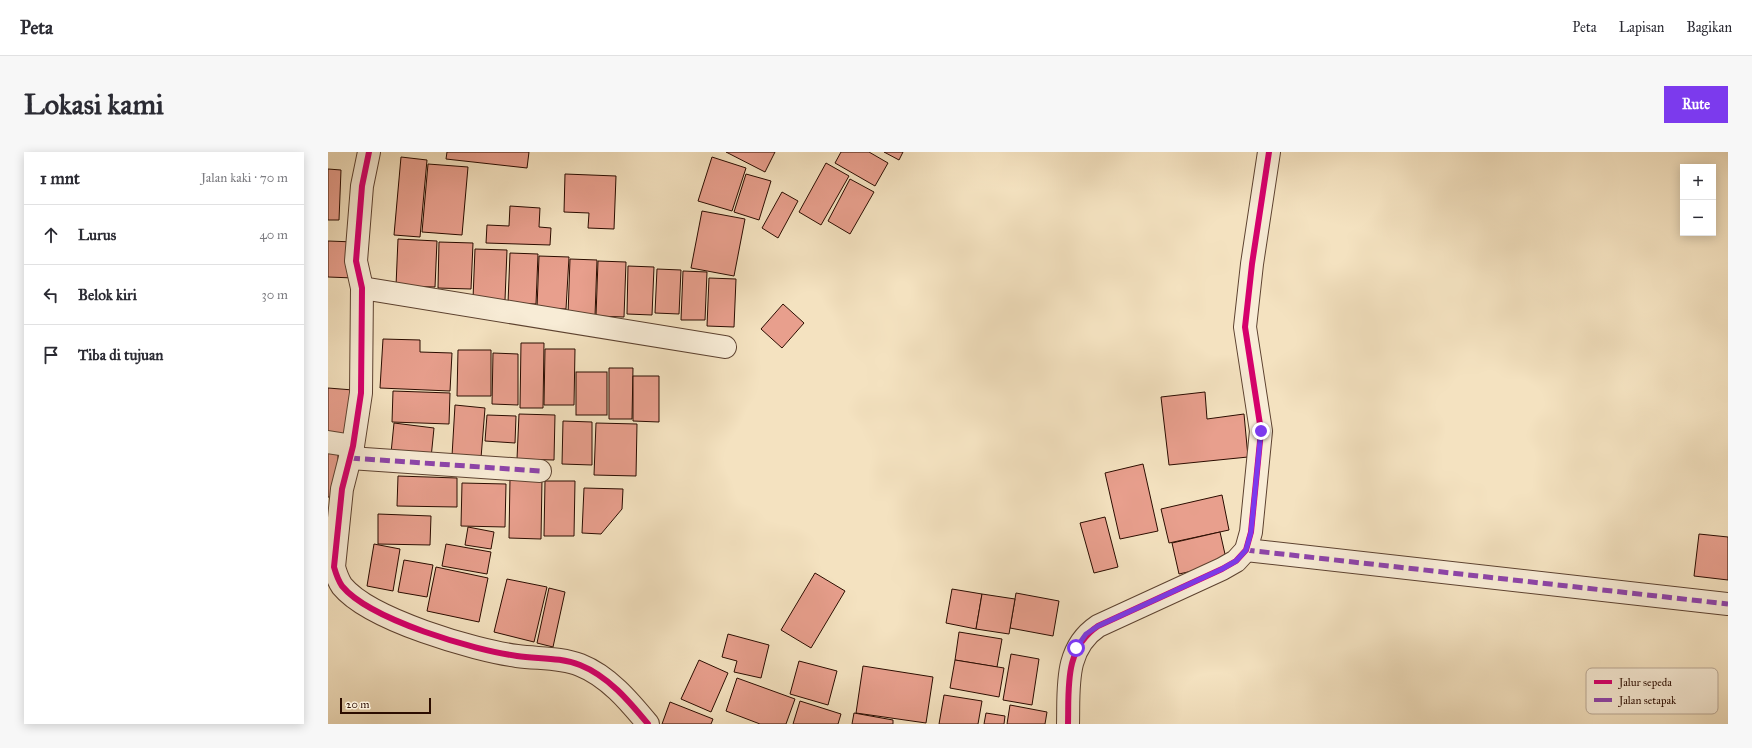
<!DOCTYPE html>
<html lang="id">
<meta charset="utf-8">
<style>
:root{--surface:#fff;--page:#f7f7f7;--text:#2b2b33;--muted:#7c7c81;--line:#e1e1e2;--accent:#7c3aed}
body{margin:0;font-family:"IM FELL Great Primer",serif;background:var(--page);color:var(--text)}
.controls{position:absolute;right:12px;top:12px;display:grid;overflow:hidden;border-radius:0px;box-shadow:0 2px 10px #0003}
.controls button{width:36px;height:36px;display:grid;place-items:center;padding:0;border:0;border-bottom:1px solid var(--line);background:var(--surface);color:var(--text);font:20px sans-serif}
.scale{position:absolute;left:12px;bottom:10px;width:91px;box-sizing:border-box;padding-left:4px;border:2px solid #2b0c00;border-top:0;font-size:11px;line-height:14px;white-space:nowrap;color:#2b0c00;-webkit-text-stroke:3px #f8ecd6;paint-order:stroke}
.stop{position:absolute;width:12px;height:12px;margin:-9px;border:3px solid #7c3aed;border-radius:50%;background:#fff}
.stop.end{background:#7c3aed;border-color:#fff;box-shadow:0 1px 4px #0008}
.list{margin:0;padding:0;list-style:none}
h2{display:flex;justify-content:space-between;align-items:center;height:52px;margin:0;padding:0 16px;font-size:17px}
h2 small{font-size:13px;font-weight:400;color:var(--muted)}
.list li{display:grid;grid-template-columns:26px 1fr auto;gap:12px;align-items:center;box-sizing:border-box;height:60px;padding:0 16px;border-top:1px solid var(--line)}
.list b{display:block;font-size:15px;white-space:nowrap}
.list em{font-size:13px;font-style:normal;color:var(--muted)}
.icon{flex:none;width:22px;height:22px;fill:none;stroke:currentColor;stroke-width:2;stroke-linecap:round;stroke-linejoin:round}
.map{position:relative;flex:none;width:1400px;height:572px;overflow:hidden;border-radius:0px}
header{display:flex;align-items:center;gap:24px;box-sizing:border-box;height:56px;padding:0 20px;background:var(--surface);border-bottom:1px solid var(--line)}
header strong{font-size:19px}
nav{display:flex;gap:22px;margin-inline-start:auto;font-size:14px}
.intro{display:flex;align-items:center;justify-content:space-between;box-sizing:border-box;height:96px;padding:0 24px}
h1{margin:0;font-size:28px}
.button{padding:10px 18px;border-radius:0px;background:var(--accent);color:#fff;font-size:14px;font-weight:700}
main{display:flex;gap:24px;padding:0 24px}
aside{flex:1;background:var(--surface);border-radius:0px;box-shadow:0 2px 10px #0003}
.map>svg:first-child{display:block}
.building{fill:#e89f8d;stroke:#2b0c00}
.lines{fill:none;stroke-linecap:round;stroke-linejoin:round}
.minor-casing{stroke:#5d4230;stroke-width:24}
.minor{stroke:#f8ecd6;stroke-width:22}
.quiet{stroke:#8e44ad;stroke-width:5;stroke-dasharray:10 5;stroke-linecap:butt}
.cycleway-casing{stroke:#f8ecd6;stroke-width:8}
.cycleway{stroke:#d6006c;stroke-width:6}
.route{stroke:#7c3aed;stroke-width:5}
.key{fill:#f8ecd6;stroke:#baa996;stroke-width:1}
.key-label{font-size:11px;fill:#2b0c00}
</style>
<header>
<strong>Peta</strong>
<nav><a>Peta</a><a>Lapisan</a><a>Bagikan</a></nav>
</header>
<div class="intro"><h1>Lokasi kami</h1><a class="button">Rute</a></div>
<main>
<aside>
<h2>1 mnt<small>Jalan kaki · 70 m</small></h2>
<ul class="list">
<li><svg class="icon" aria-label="ahead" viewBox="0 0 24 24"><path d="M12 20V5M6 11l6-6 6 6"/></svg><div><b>Lurus</b></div><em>40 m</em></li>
<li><svg class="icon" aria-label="left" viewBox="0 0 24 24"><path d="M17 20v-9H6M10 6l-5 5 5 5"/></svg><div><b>Belok kiri</b></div><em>30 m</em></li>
<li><svg class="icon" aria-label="arrive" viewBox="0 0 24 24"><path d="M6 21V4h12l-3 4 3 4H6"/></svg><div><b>Tiba di tujuan</b></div></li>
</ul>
</aside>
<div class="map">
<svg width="1400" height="572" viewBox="0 0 1400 572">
<rect width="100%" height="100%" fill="#f4e2c0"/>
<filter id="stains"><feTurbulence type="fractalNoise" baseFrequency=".005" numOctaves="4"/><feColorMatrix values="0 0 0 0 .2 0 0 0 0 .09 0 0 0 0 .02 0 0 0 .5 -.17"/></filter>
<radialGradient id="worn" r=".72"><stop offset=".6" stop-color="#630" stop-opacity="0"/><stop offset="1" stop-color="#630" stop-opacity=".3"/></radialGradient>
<g class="building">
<path d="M 119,0 L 201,0 L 199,16 L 118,7 Z"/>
<path d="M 398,0 L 447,0 L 437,20 Z"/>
<path d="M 513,0 L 541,0 L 560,11 L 547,34 L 507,11 Z"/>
<path d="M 556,0 L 575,0 L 571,8 Z"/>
<path d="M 73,5 L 99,8 L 92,85 L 66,83 Z"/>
<path d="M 384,5 L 418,16 L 404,59 L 370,49 Z"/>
<path d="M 498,11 L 521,24 L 493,73 L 471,60 Z"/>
<path d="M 100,12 L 140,15 L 134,83 L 94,80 Z"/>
<path d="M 0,17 L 13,18 L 11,68 L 0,68 Z"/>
<path d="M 237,22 L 288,24 L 286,77 L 260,76 L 261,61 L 236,60 Z"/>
<path d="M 418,22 L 443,29 L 431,68 L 406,60 Z"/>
<path d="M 522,27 L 546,40 L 522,82 L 500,69 Z"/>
<path d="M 454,40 L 470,49 L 450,86 L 434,76 Z"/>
<path d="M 182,54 L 212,56 L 211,75 L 223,76 L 222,93 L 158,91 L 159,73 L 181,74 Z"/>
<path d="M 374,59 L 417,67 L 406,124 L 363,116 Z"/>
<path d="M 70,87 L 109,89 L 107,135 L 68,134 Z"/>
<path d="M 0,89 L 27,90 L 26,126 L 0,125 Z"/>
<path d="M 111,90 L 145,91 L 143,137 L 110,136 Z"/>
<path d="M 147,97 L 179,98 L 177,148 L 145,147 Z"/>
<path d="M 182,101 L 210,102 L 208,152 L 180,151 Z"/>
<path d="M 211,104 L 241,105 L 238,157 L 209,156 Z"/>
<path d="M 242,107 L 269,108 L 267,164 L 240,163 Z"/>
<path d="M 270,109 L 298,110 L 296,165 L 268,164 Z"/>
<path d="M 300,114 L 326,115 L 324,163 L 299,162 Z"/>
<path d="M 329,117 L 353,118 L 351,162 L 327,161 Z"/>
<path d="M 355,119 L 379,120 L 377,168 L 353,168 Z"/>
<path d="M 381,126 L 408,127 L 406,175 L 379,174 Z"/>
<path d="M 455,152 L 476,171 L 454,196 L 433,177 Z"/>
<path d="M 55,187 L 92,188 L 92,200 L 124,201 L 122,239 L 52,236 Z"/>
<path d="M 193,191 L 216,191 L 215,256 L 192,256 Z"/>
<path d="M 217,197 L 247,197 L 246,253 L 216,253 Z"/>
<path d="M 130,198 L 163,198 L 163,244 L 129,244 Z"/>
<path d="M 165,201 L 190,202 L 190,253 L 164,252 Z"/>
<path d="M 281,216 L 305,216 L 304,267 L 281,267 Z"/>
<rect x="248" y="220" width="31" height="43"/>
<path d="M 305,224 L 331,224 L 331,270 L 305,269 Z"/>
<path d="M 0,236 L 25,238 L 21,288 L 0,286 Z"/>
<path d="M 65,239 L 122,241 L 121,272 L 64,270 Z"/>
<path d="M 877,240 L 879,267 L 916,262 L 920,305 L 841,313 L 833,245 Z"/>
<path d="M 127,253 L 157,256 L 153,306 L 124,304 Z"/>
<path d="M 191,262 L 227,263 L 226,308 L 189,307 Z"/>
<path d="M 159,263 L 188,264 L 187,291 L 157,289 Z"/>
<path d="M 235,269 L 264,270 L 264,313 L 234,312 Z"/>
<path d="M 66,271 L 106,276 L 103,306 L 63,301 Z"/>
<path d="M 268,271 L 309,272 L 308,324 L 266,323 Z"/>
<path d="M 0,296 L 10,297 L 10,346 L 0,345 Z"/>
<path d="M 815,312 L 830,379 L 792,387 L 777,321 Z"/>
<path d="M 70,324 L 129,326 L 129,355 L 69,354 Z"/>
<path d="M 182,326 L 214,327 L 213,387 L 181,386 Z"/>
<path d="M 217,329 L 247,329 L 246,384 L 216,384 Z"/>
<path d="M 134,331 L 178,332 L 177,375 L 133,374 Z"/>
<path d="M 256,336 L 295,337 L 294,357 L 273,382 L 254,381 Z"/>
<path d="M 894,343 L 901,378 L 841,391 L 833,357 Z"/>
<path d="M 50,362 L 103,364 L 102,393 L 50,392 Z"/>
<path d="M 777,365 L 790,415 L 766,421 L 752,371 Z"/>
<path d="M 140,375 L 166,380 L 163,397 L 137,393 Z"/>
<path d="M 892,380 L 899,411 L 851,422 L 844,391 Z"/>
<path d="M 1371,382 L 1400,385 L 1400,428 L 1366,424 Z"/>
<path d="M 46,392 L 72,397 L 65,439 L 39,434 Z"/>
<path d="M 118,392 L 163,400 L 159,422 L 114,414 Z"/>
<path d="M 76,408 L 105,413 L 99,445 L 70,440 Z"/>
<path d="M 108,415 L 160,426 L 151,470 L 99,459 Z"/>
<path d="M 487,421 L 517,439 L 483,496 L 453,478 Z"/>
<path d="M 179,427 L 219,435 L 206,490 L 166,480 Z"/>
<path d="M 221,436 L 237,440 L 225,495 L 209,491 Z"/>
<path d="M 624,437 L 654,442 L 648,477 L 618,471 Z"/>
<path d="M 688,441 L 731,449 L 725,484 L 682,476 Z"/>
<path d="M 654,442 L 687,447 L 681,482 L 648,477 Z"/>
<path d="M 631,480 L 674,487 L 669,515 L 627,508 Z"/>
<path d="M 400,482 L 441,493 L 433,526 L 406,520 L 409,509 L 394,505 Z"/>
<path d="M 683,502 L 711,507 L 704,553 L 675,548 Z"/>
<path d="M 371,508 L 400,521 L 383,560 L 353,547 Z"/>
<path d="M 627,508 L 676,516 L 671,545 L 622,536 Z"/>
<path d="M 471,509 L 509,519 L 500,553 L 462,542 Z"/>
<path d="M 535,514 L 605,525 L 598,571 L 528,561 Z"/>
<path d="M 409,526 L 467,547 L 458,572 L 432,572 L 398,559 Z"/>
<path d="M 616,543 L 654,549 L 650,572 L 611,572 Z"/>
<path d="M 472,549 L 513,562 L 510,572 L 465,572 Z"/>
<path d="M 342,550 L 385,567 L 383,572 L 334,572 Z"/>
<path d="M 682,553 L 719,560 L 717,572 L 679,572 Z"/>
<path d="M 526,561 L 565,568 L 565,572 L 524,572 Z"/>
<path d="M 658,561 L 677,564 L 676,572 L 656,572 Z"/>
</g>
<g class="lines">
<g class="minor-casing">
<g id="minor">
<path d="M 41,0 L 34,34 L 28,109 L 34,136 L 33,241 L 25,294 L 14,337 L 6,415 C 8,422 10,428 14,434 C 42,468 146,498 189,504 C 210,507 232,505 252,513 C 280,524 301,549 320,572"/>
<path d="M 34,136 L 397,195"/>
<path d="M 0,290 L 25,294"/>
<path d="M 22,306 L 212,319"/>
<path d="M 918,398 L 1400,452"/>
<path d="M 740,572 C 741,535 736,497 770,474 L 894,417 L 908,409 L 918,398 L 923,380 L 933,279 L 917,175 L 924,112 L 941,0"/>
</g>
</g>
<use href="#minor" class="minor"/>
<g class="quiet">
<path d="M 22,306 L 212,319"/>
<path d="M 917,399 L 918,398 L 1400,452"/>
</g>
<g class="cycleway-casing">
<g id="cycleway">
<path d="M 41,0 L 34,34 L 28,109 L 34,136 L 33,241 L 25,294 L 14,337 L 6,415 C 8,422 10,428 14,434 C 42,468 146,498 189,504 C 210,507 232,505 252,513 C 280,524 301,549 320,572"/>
<path d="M 740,572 C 741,535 736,497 770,474 L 894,417 L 908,409 L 918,398 L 923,380 L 933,279 L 917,175 L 924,112 L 941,0"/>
</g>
</g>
<use href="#cycleway" class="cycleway"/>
</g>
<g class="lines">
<path class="route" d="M 748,496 L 758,482 L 770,474 L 894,417 L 908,409 L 918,398 L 923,380 L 933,279"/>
</g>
<rect x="1258" y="516" width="132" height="46" rx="6" class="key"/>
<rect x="1266" y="528" width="18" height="4" fill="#d6006c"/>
<rect x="1266" y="546" width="18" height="4" fill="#8e44ad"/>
<g class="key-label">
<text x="1291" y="534">Jalur sepeda</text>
<text x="1291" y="552">Jalan setapak</text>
</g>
<rect width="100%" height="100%" filter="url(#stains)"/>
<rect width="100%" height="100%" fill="url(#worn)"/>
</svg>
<div class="controls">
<button>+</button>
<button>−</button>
</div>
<div class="scale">20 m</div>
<div class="stop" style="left:748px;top:496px"></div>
<div class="stop end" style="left:933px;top:279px"></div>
</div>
</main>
